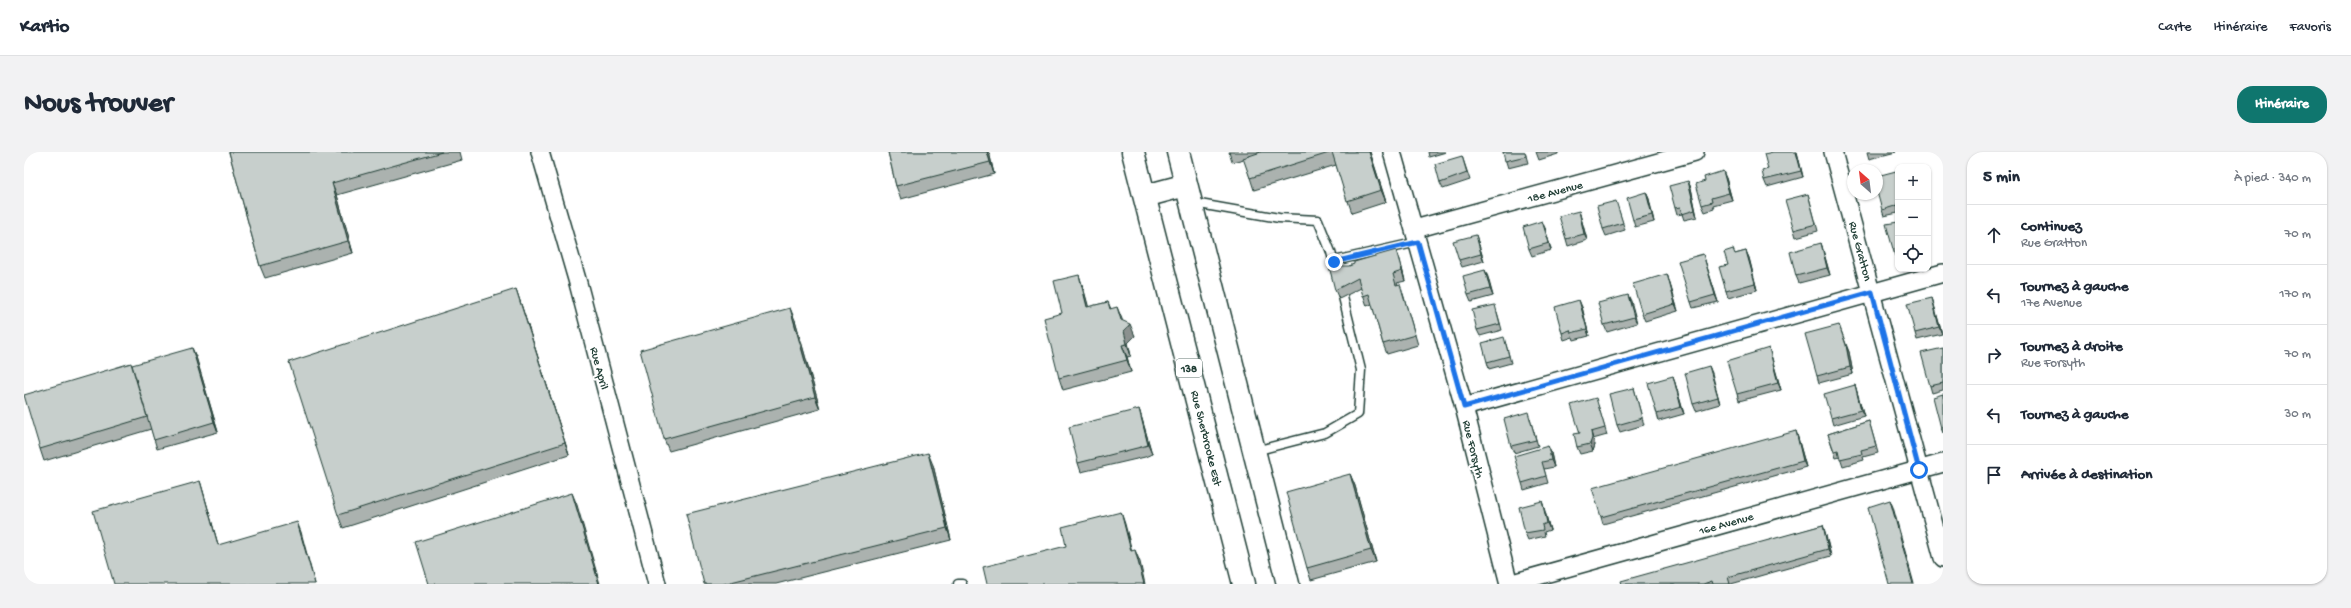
<!DOCTYPE html>
<html lang="fr">
<meta charset="utf-8">
<style>
:root{--surface:#fff;--page:#f2f2f3;--text:#1f2937;--muted:#747a83;--line:#e0e1e3;--accent:#0f766e}
body{margin:0;font-family:"Gochi Hand",sans-serif;background:var(--page);color:var(--text)}
.controls{position:absolute;right:12px;top:12px;display:grid;overflow:hidden;border-radius:8px;box-shadow:0 1px 3px #0004}
.controls button{width:36px;height:36px;display:grid;place-items:center;padding:0;border:0;border-bottom:1px solid var(--line);background:var(--surface);color:var(--text);font:20px sans-serif}
.compass{position:absolute;left:1823px;top:12px;width:36px;height:36px;border-radius:50%;background:var(--surface);box-shadow:0 1px 3px #0004;rotate:332deg}
.stop{position:absolute;width:12px;height:12px;margin:-9px;border:3px solid #1a73e8;border-radius:50%;background:#fff}
.stop.end{background:#1a73e8;border-color:#fff;box-shadow:0 1px 4px #0008}
.list{margin:0;padding:0;list-style:none}
h2{display:flex;justify-content:space-between;align-items:center;height:52px;margin:0;padding:0 16px;font-size:17px}
h2 small{font-size:13px;font-weight:400;color:var(--muted)}
.list li{display:grid;grid-template-columns:26px 1fr auto;gap:12px;align-items:center;box-sizing:border-box;height:60px;padding:0 16px;border-top:1px solid var(--line)}
.list b{display:block;font-size:15px;white-space:nowrap}
.list p{margin:0;font-size:13px;white-space:nowrap;color:var(--muted)}
.list em{font-size:13px;font-style:normal;color:var(--muted)}
.icon{flex:none;width:22px;height:22px;fill:none;stroke:currentColor;stroke-width:2;stroke-linecap:round;stroke-linejoin:round}
.map{position:relative;flex:none;width:1919px;height:432px;overflow:hidden;border-radius:16px}
header{display:flex;align-items:center;gap:24px;box-sizing:border-box;height:56px;padding:0 20px;background:var(--surface);border-bottom:1px solid var(--line)}
header strong{font-size:19px}
nav{display:flex;gap:22px;margin-inline-start:auto;font-size:14px}
.intro{display:flex;align-items:center;justify-content:space-between;box-sizing:border-box;height:96px;padding:0 24px}
h1{margin:0;font-size:28px}
.button{padding:10px 18px;border-radius:16px;background:var(--accent);color:#fff;font-size:14px;font-weight:700}
main{display:flex;gap:24px;padding:0 24px}
aside{flex:1;background:var(--surface);border-radius:16px;box-shadow:0 1px 3px #0004}
.map>svg:first-child{display:block}
.lines{fill:none;stroke-linecap:round;stroke-linejoin:round}
.lane-casing{stroke:#1f3d34;stroke-width:11}
.street-casing{stroke:#1f3d34;stroke-width:20}
.primary-casing{stroke:#1f3d34;stroke-width:25}
.lane{stroke:#fff;stroke-width:8}
.street{stroke:#fff;stroke-width:17}
.primary{stroke:#fff;stroke-width:22}
.wall{fill:#abb2af;stroke:#1f3d34}
.shaded-wall{fill:#8b918f;stroke:#1f3d34}
.building{fill:#c7cfcc;stroke:#1f3d34}
.route{stroke:#1a73e8;stroke-width:5}
.labels{text-anchor:middle;stroke-width:4;stroke-linejoin:round;paint-order:stroke}
.shield{fill:#fff;stroke:#627771;stroke-width:1}
.shield-label{font-size:11px;font-weight:bold;fill:#1f3d34}
.street-label{font-size:12px;fill:#1f3d34;stroke:#fff}
</style>
<header>
<strong>Kartio</strong>
<nav><a>Carte</a><a>Itinéraire</a><a>Favoris</a></nav>
</header>
<div class="intro"><h1>Nous trouver</h1><a class="button">Itinéraire</a></div>
<main>
<div class="map">
<svg width="1919" height="432" viewBox="0 0 1919 432">
<rect width="100%" height="100%" fill="#fff"/>
<filter id="ink" filterUnits="userSpaceOnUse"><feTurbulence type="fractalNoise" baseFrequency=".025" numOctaves="2"/><feDisplacementMap in="SourceGraphic" scale="8" xChannelSelector="R" yChannelSelector="G"/><feConvolveMatrix kernelMatrix="1 2 1 2 8 2 1 2 1" color-interpolation-filters="sRGB"/></filter>
<g filter="url(#ink)">
<g class="lines">
<g class="lane-casing">
<g id="lane">
<path d="M 1170,51 L 1255,66 L 1294,68 L 1307,100 L 1313,124"/>
<path d="M 1310,109 L 1394,90"/>
<path d="M 1231,299 L 1301,281 L 1334,262 L 1337,218 L 1319,145"/>
<path d="M 934,432 L 938,432"/>
</g>
</g>
<g class="street-casing">
<g id="street">
<path d="M 516,0 L 554,131 L 633,432"/>
<path d="M 1368,0 L 1440,255 L 1485,432"/>
<path d="M 1809,0 L 1919,406"/>
<path d="M 1391,77 L 1671,0"/>
<path d="M 1440,255 L 1919,121"/>
<path d="M 1485,432 L 1919,311"/>
</g>
</g>
<g class="primary-casing">
<g id="primary">
<path d="M 1109,0 L 1220,432"/>
<path d="M 1154,0 L 1264,432"/>
<path d="M 1121,44 L 1162,33"/>
</g>
</g>
<use href="#lane" class="lane"/>
<use href="#street" class="street"/>
<use href="#primary" class="primary"/>
</g>
<g class="wall">
<path d="M 205,0 L 436,0 L 438,8 L 313,43 L 329,101 L 241,126 L 236,114 Z"/>
<path d="M 864,0 L 965,0 L 970,22 L 877,47 L 872,34 Z"/>
<path d="M 1205,0 L 1346,0 L 1362,50 L 1328,61 L 1312,13 L 1230,38 L 1220,7 L 1208,10 Z"/>
<path d="M 1404,0 L 1422,0 L 1405,5 Z"/>
<path d="M 1479,0 L 1501,0 L 1504,11 L 1484,16 Z"/>
<path d="M 1512,0 L 1534,0 L 1534,2 L 1515,8 Z"/>
<path d="M 1773,0 L 1779,25 L 1743,35 L 1740,28 L 1744,17 Z"/>
<path d="M 1843,0 L 1872,0 L 1845,7 Z"/>
<path d="M 1438,4 L 1446,28 L 1419,37 L 1416,31 Z"/>
<path d="M 1874,25 L 1874,61 L 1860,64 L 1858,58 Z"/>
<path d="M 1702,26 L 1708,48 L 1689,53 L 1690,57 L 1681,60 L 1678,53 Z"/>
<path d="M 1664,29 L 1667,36 L 1673,65 L 1660,68 L 1658,62 L 1653,63 L 1651,56 Z"/>
<path d="M 1622,40 L 1625,47 L 1630,70 L 1611,75 L 1609,68 Z"/>
<path d="M 1784,42 L 1786,49 L 1794,79 L 1772,85 L 1770,78 Z"/>
<path d="M 1594,56 L 1601,78 L 1582,84 L 1579,77 Z"/>
<path d="M 1555,59 L 1557,66 L 1563,88 L 1544,94 L 1542,87 Z"/>
<path d="M 1874,70 L 1874,103 L 1871,104 L 1869,97 Z"/>
<path d="M 1521,76 L 1527,98 L 1508,104 L 1505,97 Z"/>
<path d="M 1454,90 L 1460,109 L 1438,115 L 1435,108 Z"/>
<path d="M 1797,91 L 1806,123 L 1775,131 L 1772,124 Z"/>
<path d="M 1372,98 L 1376,108 L 1381,129 L 1373,131 L 1379,142 L 1394,193 L 1363,202 L 1359,192 L 1348,152 L 1343,154 L 1337,136 L 1315,147 L 1311,138 L 1325,114 Z"/>
<path d="M 1722,99 L 1725,106 L 1733,138 L 1704,146 L 1702,139 L 1704,113 L 1711,102 Z"/>
<path d="M 1679,102 L 1694,150 L 1669,156 L 1667,150 Z"/>
<path d="M 1461,118 L 1469,144 L 1447,150 L 1444,143 Z"/>
<path d="M 1643,122 L 1654,159 L 1621,169 L 1618,162 Z"/>
<path d="M 1059,135 L 1064,155 L 1084,150 L 1087,157 L 1098,168 L 1111,184 L 1104,191 L 1107,204 L 1103,205 L 1107,220 L 1039,238 L 1035,226 L 1038,161 Z"/>
<path d="M 1604,143 L 1613,171 L 1583,180 L 1580,173 Z"/>
<path d="M 1908,146 L 1910,153 L 1918,182 L 1893,188 L 1891,181 Z"/>
<path d="M 496,149 L 545,303 L 319,376 L 314,363 Z"/>
<path d="M 1558,155 L 1565,184 L 1550,188 L 1549,185 L 1540,188 L 1538,181 Z"/>
<path d="M 1473,160 L 1478,178 L 1456,184 L 1453,178 Z"/>
<path d="M 771,168 L 796,257 L 645,299 L 640,287 Z"/>
<path d="M 1815,173 L 1825,200 L 1829,222 L 1795,231 L 1793,224 Z"/>
<path d="M 1482,192 L 1487,211 L 1465,217 L 1463,210 Z"/>
<path d="M 168,196 L 172,205 L 194,280 L 133,297 L 127,277 L 20,309 L 16,297 Z"/>
<path d="M 1919,196 L 1919,238 L 1908,241 L 1906,234 Z"/>
<path d="M 1747,203 L 1757,238 L 1715,249 L 1713,242 Z"/>
<path d="M 1685,214 L 1696,252 L 1672,259 L 1669,252 Z"/>
<path d="M 1649,224 L 1651,231 L 1660,262 L 1635,269 L 1633,262 Z"/>
<path d="M 1831,233 L 1840,264 L 1809,273 L 1807,266 Z"/>
<path d="M 1610,236 L 1620,273 L 1596,280 L 1593,273 Z"/>
<path d="M 1919,242 L 1919,281 L 1917,276 Z"/>
<path d="M 1574,253 L 1583,283 L 1569,287 L 1571,293 L 1569,299 L 1556,302 L 1553,295 L 1556,281 Z"/>
<path d="M 1115,257 L 1118,267 L 1128,302 L 1121,305 L 1057,320 L 1054,311 Z"/>
<path d="M 1506,267 L 1514,294 L 1490,301 L 1487,294 Z"/>
<path d="M 1845,269 L 1854,301 L 1839,305 L 1840,308 L 1819,314 L 1816,305 L 1812,306 L 1804,282 Z"/>
<path d="M 1772,279 L 1774,286 L 1782,315 L 1579,372 L 1577,365 Z"/>
<path d="M 1524,294 L 1527,301 L 1530,315 L 1520,317 L 1524,331 L 1500,338 L 1498,331 Z"/>
<path d="M 909,313 L 927,388 L 752,432 L 680,432 Z"/>
<path d="M 1326,322 L 1331,334 L 1352,410 L 1287,428 L 1283,416 Z"/>
<path d="M 1518,349 L 1520,356 L 1526,378 L 1520,380 L 1521,384 L 1504,388 L 1501,381 Z"/>
<path d="M 1799,373 L 1801,380 L 1807,404 L 1707,432 L 1598,432 Z"/>
</g>
<g class="shaded-wall">
<path d="M 963,0 L 965,0 L 970,22 L 966,10 Z"/>
<path d="M 1345,0 L 1346,0 L 1362,50 L 1357,38 Z"/>
<path d="M 1772,0 L 1773,0 L 1779,25 L 1777,19 Z"/>
<path d="M 1699,19 L 1702,26 L 1708,48 L 1705,41 Z"/>
<path d="M 1664,29 L 1667,36 L 1673,65 L 1671,58 Z"/>
<path d="M 308,31 L 313,43 L 329,101 L 324,89 Z"/>
<path d="M 1622,40 L 1625,47 L 1630,70 L 1628,63 Z"/>
<path d="M 1555,59 L 1557,66 L 1563,88 L 1560,82 Z"/>
<path d="M 1518,69 L 1521,76 L 1527,98 L 1525,91 Z"/>
<path d="M 1452,83 L 1454,90 L 1460,109 L 1457,102 Z"/>
<path d="M 1797,91 L 1799,98 L 1806,123 L 1803,116 Z"/>
<path d="M 1372,98 L 1376,108 L 1381,129 L 1378,119 Z"/>
<path d="M 1722,99 L 1725,106 L 1733,138 L 1731,131 Z"/>
<path d="M 1679,102 L 1681,109 L 1694,150 L 1691,143 Z"/>
<path d="M 1461,118 L 1464,125 L 1469,144 L 1466,137 Z"/>
<path d="M 1643,122 L 1645,129 L 1654,159 L 1651,152 Z"/>
<path d="M 1055,123 L 1059,135 L 1068,167 L 1063,155 Z"/>
<path d="M 492,137 L 496,149 L 545,303 L 541,291 Z"/>
<path d="M 1604,143 L 1607,149 L 1613,171 L 1610,165 Z"/>
<path d="M 1908,146 L 1910,153 L 1918,182 L 1915,175 Z"/>
<path d="M 1555,148 L 1558,155 L 1565,184 L 1563,177 Z"/>
<path d="M 1093,155 L 1098,167 L 1101,178 L 1106,172 L 1111,184 L 1104,191 L 1107,204 L 1103,192 Z"/>
<path d="M 766,156 L 771,168 L 796,257 L 791,245 Z"/>
<path d="M 1098,193 L 1103,205 L 1107,220 Z"/>
<path d="M 1822,193 L 1825,200 L 1829,222 L 1826,215 Z"/>
<path d="M 168,196 L 172,205 L 194,280 L 190,270 Z"/>
<path d="M 1745,196 L 1757,238 L 1754,231 Z"/>
<path d="M 1685,214 L 1688,221 L 1696,252 L 1694,245 Z"/>
<path d="M 1649,224 L 1651,231 L 1660,262 L 1657,255 Z"/>
<path d="M 1831,233 L 1833,240 L 1840,264 L 1837,258 Z"/>
<path d="M 1115,257 L 1118,267 L 1128,302 L 1124,293 Z"/>
<path d="M 1772,279 L 1774,286 L 1782,315 L 1779,309 Z"/>
<path d="M 1567,280 L 1571,293 L 1569,299 L 1566,292 Z"/>
<path d="M 1524,294 L 1527,301 L 1530,315 L 1527,308 Z"/>
<path d="M 904,301 L 909,313 L 927,388 L 923,376 Z"/>
<path d="M 1326,322 L 1331,334 L 1352,410 L 1347,398 Z"/>
<path d="M 176,329 L 179,339 L 197,403 L 194,393 Z"/>
<path d="M 548,341 L 553,353 L 576,432 L 575,432 Z"/>
<path d="M 1866,348 L 1869,355 L 1890,432 L 1889,432 Z"/>
<path d="M 1518,349 L 1520,356 L 1526,378 L 1523,371 Z"/>
<path d="M 1097,360 L 1101,372 L 1111,411 L 1107,399 Z"/>
<path d="M 273,370 L 277,380 L 291,432 Z"/>
<path d="M 1799,373 L 1801,380 L 1807,404 L 1804,397 Z"/>
<path d="M 1111,398 L 1116,410 L 1121,432 L 1120,432 Z"/>
</g>
<g class="building">
<path d="M 205,0 L 418,0 L 308,31 L 324,89 L 236,114 Z"/>
<path d="M 864,0 L 963,0 L 966,10 L 872,34 Z"/>
<path d="M 1237,0 L 1345,0 L 1357,38 L 1323,49 L 1308,0 L 1226,26 L 1219,6 Z"/>
<path d="M 1479,0 L 1501,0 L 1502,4 L 1481,9 Z"/>
<path d="M 1749,0 L 1772,0 L 1777,19 L 1740,28 L 1738,19 L 1744,17 L 1740,2 Z"/>
<path d="M 1438,4 L 1443,21 L 1416,31 L 1411,12 Z"/>
<path d="M 1699,19 L 1705,41 L 1687,46 L 1688,50 L 1678,53 L 1672,32 L 1681,29 L 1680,25 Z"/>
<path d="M 1872,19 L 1874,28 L 1874,53 L 1858,58 L 1853,40 L 1853,24 Z"/>
<path d="M 1664,29 L 1671,58 L 1658,62 L 1656,55 L 1651,56 L 1645,34 Z"/>
<path d="M 1622,40 L 1628,63 L 1609,68 L 1603,46 Z"/>
<path d="M 1784,42 L 1792,72 L 1770,78 L 1761,48 Z"/>
<path d="M 1592,49 L 1599,71 L 1579,77 L 1573,54 Z"/>
<path d="M 1555,59 L 1560,82 L 1542,87 L 1535,64 Z"/>
<path d="M 1518,69 L 1525,91 L 1505,97 L 1499,75 Z"/>
<path d="M 1874,70 L 1874,96 L 1869,97 L 1862,72 Z"/>
<path d="M 1452,83 L 1457,102 L 1435,108 L 1429,89 Z"/>
<path d="M 1797,91 L 1803,116 L 1772,124 L 1766,100 Z"/>
<path d="M 1709,97 L 1711,102 L 1722,99 L 1731,131 L 1702,139 L 1695,115 L 1704,113 L 1700,100 Z"/>
<path d="M 1372,98 L 1378,119 L 1369,122 L 1372,133 L 1376,132 L 1391,183 L 1359,192 L 1345,142 L 1339,144 L 1334,126 L 1311,138 L 1305,114 L 1325,114 L 1330,112 L 1330,110 Z"/>
<path d="M 1679,102 L 1691,143 L 1667,150 L 1654,109 Z"/>
<path d="M 1461,118 L 1466,137 L 1444,143 L 1439,124 Z"/>
<path d="M 1643,122 L 1651,152 L 1618,162 L 1609,132 Z"/>
<path d="M 1055,123 L 1063,155 L 1084,150 L 1086,157 L 1093,155 L 1097,168 L 1106,172 L 1100,179 L 1103,192 L 1098,193 L 1103,208 L 1035,226 L 1020,166 L 1038,161 L 1030,129 Z"/>
<path d="M 492,137 L 541,291 L 314,363 L 265,210 Z"/>
<path d="M 1604,143 L 1610,165 L 1580,173 L 1574,151 Z"/>
<path d="M 1908,146 L 1915,175 L 1891,181 L 1883,152 Z"/>
<path d="M 1555,148 L 1563,177 L 1547,181 L 1546,178 L 1538,181 L 1531,155 Z"/>
<path d="M 1471,153 L 1476,172 L 1453,178 L 1448,158 Z"/>
<path d="M 766,156 L 791,245 L 640,287 L 616,198 Z"/>
<path d="M 1815,173 L 1822,193 L 1826,215 L 1793,224 L 1781,182 Z"/>
<path d="M 1480,185 L 1485,204 L 1463,210 L 1458,191 Z"/>
<path d="M 168,196 L 190,270 L 130,288 L 108,213 Z"/>
<path d="M 1745,196 L 1754,231 L 1713,242 L 1703,209 Z"/>
<path d="M 1919,196 L 1919,231 L 1906,234 L 1897,201 Z"/>
<path d="M 107,211 L 123,265 L 16,297 L 0,243 Z"/>
<path d="M 1685,214 L 1694,245 L 1669,252 L 1661,221 Z"/>
<path d="M 1649,224 L 1657,255 L 1633,262 L 1624,231 Z"/>
<path d="M 1831,233 L 1837,258 L 1807,266 L 1800,242 Z"/>
<path d="M 1610,236 L 1618,266 L 1593,273 L 1585,242 Z"/>
<path d="M 1919,242 L 1919,275 L 1917,276 L 1909,245 Z"/>
<path d="M 1572,246 L 1581,276 L 1567,280 L 1568,286 L 1566,292 L 1553,295 L 1550,282 L 1556,281 L 1547,253 Z"/>
<path d="M 1115,257 L 1124,293 L 1117,295 L 1054,311 L 1045,275 Z"/>
<path d="M 1504,260 L 1512,288 L 1487,294 L 1480,267 Z"/>
<path d="M 1845,269 L 1852,294 L 1837,298 L 1838,302 L 1816,307 L 1814,298 L 1810,299 L 1804,282 Z"/>
<path d="M 1772,279 L 1779,309 L 1577,365 L 1568,336 Z"/>
<path d="M 1524,294 L 1527,308 L 1518,310 L 1522,324 L 1498,331 L 1490,304 Z"/>
<path d="M 904,301 L 923,376 L 699,432 L 680,432 L 662,362 Z"/>
<path d="M 1326,322 L 1347,398 L 1283,416 L 1262,340 Z"/>
<path d="M 176,329 L 194,393 L 273,370 L 291,432 L 90,432 L 69,359 Z"/>
<path d="M 548,341 L 575,432 L 405,432 L 392,390 Z"/>
<path d="M 1866,348 L 1889,432 L 1865,432 L 1844,355 Z"/>
<path d="M 1518,349 L 1523,371 L 1518,373 L 1519,378 L 1501,381 L 1495,355 Z"/>
<path d="M 1097,360 L 1107,399 L 1111,398 L 1120,432 L 963,432 L 959,415 L 1042,394 L 1038,375 Z"/>
<path d="M 1799,373 L 1804,397 L 1704,425 L 1706,432 L 1689,432 L 1688,429 L 1679,432 L 1598,432 L 1597,429 Z"/>
</g>
</g>
<g class="lines" filter="url(#ink)">
<path class="route" d="M 1310,110 L 1394,90 L 1440,255 L 1848,140 L 1895,318"/>
</g>
<g class="labels">
<rect class="shield" x="1152" y="207" width="26" height="18" rx="3"/>
<g class="shield-label">
<text x="1165" y="220">138</text>
</g>
<g class="street-label">
<text transform="translate(1531 39) rotate(-15)" y="4">18e Avenue</text>
<text transform="translate(1837 99) rotate(75)" y="4">Rue Gratton</text>
<text transform="translate(576 216) rotate(75)" y="4">Rue April</text>
<text transform="translate(1183 286) rotate(76)" y="4">Rue Sherbrooke Est</text>
<text transform="translate(1450 297) rotate(76)" y="4">Rue Forsyth</text>
<text transform="translate(1702 371) rotate(-16)" y="4">16e Avenue</text>
</g>
</g>
</svg>
<div class="controls">
<button>+</button>
<button>−</button>
<button><svg class="icon" aria-label="locate" viewBox="0 0 24 24"><circle cx="12" cy="12" r="6"/><path d="M12 2v4M12 18v4M2 12h4M18 12h4"/></svg></button>
</div>
<svg class="compass" viewBox="-18 -18 36 36"><path d="M0-13l5 13h-10z" fill="#e53935"/><path d="M0 13l5-13h-10z" fill="#747a83"/></svg>
<div class="stop" style="left:1895px;top:318px"></div>
<div class="stop end" style="left:1310px;top:110px"></div>
</div>
<aside>
<h2>5 min<small>À pied · 340 m</small></h2>
<ul class="list">
<li><svg class="icon" aria-label="ahead" viewBox="0 0 24 24"><path d="M12 20V5M6 11l6-6 6 6"/></svg><div><b>Continuez</b><p>Rue Gratton</p></div><em>70 m</em></li>
<li><svg class="icon" aria-label="left" viewBox="0 0 24 24"><path d="M17 20v-9H6M10 6l-5 5 5 5"/></svg><div><b>Tournez à gauche</b><p>17e Avenue</p></div><em>170 m</em></li>
<li><svg class="icon" aria-label="right" viewBox="0 0 24 24"><path d="M7 20v-9h11M14 6l5 5-5 5"/></svg><div><b>Tournez à droite</b><p>Rue Forsyth</p></div><em>70 m</em></li>
<li><svg class="icon" aria-label="left" viewBox="0 0 24 24"><path d="M17 20v-9H6M10 6l-5 5 5 5"/></svg><div><b>Tournez à gauche</b></div><em>30 m</em></li>
<li><svg class="icon" aria-label="arrive" viewBox="0 0 24 24"><path d="M6 21V4h12l-3 4 3 4H6"/></svg><div><b>Arrivée à destination</b></div></li>
</ul>
</aside>
</main>
